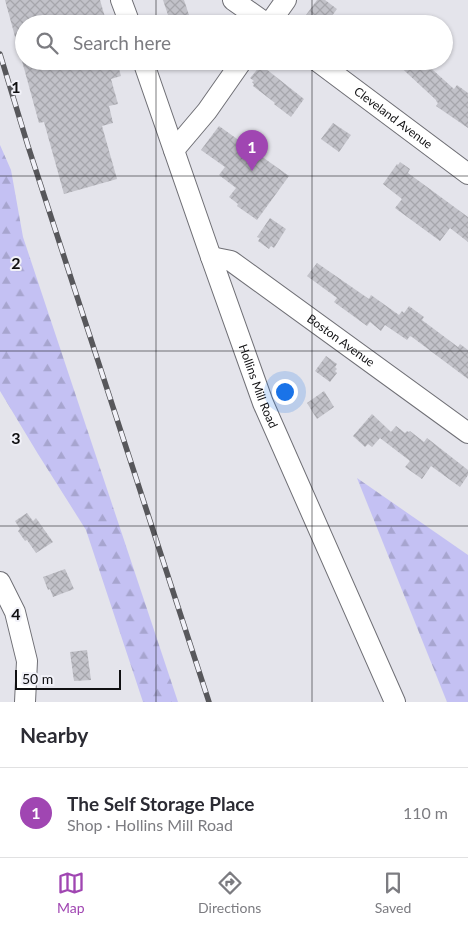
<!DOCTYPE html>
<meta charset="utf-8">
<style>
:root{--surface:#fff;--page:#f7f7f7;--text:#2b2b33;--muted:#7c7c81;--line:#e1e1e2;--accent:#a046b2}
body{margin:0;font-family:Lato,sans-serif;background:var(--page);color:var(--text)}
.scale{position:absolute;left:15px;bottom:12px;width:106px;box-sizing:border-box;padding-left:5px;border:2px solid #101012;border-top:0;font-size:14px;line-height:18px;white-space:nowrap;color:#101012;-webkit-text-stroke:4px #f1f1f8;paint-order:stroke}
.you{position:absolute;left:284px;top:391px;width:18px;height:18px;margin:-12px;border:4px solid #fff;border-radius:50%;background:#1a73e8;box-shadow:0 0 0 8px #1a73e833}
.badge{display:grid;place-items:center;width:32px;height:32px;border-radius:50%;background:var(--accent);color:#fff;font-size:16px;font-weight:700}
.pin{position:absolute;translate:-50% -41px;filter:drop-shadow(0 1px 2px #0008)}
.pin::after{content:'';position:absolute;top:26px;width:18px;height:15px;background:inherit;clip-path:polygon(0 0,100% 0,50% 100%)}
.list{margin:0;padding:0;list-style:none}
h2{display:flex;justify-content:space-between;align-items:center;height:65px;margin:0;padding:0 20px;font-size:21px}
h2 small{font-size:16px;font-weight:400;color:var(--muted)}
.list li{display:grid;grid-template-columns:32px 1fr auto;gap:15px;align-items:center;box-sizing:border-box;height:90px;padding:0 20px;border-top:1px solid var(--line)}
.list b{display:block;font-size:19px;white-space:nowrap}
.list p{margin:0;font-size:16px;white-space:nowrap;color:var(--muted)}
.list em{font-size:16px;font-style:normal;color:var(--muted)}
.icon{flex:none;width:28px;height:28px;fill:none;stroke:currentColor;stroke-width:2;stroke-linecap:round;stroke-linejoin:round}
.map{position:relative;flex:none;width:468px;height:702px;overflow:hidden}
.search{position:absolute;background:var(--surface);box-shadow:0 1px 4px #0004;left:15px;right:15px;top:15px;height:55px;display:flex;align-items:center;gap:12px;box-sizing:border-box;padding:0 18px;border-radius:28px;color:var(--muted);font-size:19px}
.sheet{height:155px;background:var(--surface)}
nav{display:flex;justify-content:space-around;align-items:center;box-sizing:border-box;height:70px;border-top:1px solid var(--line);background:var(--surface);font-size:14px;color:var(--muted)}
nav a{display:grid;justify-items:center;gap:2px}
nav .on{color:var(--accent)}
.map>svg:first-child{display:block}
.forest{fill:url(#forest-firs)}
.building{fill:url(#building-cross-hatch)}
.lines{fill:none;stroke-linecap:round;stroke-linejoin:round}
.minor-casing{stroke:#6f6f75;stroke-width:22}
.minor{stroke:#fff;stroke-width:20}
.rail-casing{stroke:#57575b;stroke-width:5.5}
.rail{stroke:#f1f1f8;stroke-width:4;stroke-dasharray:11;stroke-linecap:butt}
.grid{fill:none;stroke:#101012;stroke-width:1;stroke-opacity:0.55}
.labels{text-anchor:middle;stroke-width:4;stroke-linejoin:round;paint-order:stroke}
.street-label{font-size:12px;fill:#101012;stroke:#f1f1f8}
.grid-label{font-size:16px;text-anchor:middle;font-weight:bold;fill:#101012;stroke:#f1f1f8;stroke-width:4;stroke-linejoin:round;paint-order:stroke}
</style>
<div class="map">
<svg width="468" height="702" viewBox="0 0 468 702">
<defs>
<pattern id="forest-firs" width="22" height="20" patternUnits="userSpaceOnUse" patternTransform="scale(1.25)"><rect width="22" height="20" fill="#c4c1f3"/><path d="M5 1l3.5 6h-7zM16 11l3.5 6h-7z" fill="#a7a5cf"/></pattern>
<pattern id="building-cross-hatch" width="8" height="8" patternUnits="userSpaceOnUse" patternTransform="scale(1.25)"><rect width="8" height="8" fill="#c2c2c9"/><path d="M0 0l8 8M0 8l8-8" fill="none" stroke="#a6a6ac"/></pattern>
</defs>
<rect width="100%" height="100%" fill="#e4e4eb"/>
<g class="forest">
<path d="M 0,145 L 11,170 L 23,237 L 178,702 L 143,702 L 86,530 L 38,454 L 0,391 Z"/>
<path d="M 357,478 L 468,555 L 468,702 L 447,702 Z"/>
</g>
<g class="building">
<path d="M 5,0 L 100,0 L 107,24 L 24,24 L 24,54 L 20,55 Z"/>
<path d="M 163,0 L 184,0 L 192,24 L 171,24 Z"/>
<path d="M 317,0 L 325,0 L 337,9 L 326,24 L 318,24 L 306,15 Z"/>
<path d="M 22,61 L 117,61 L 121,76 L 111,79 L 118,104 L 109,106 L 113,123 L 102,126 L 117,179 L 64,194 L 44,122 L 39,123 Z"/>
<path d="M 394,61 L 423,61 L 454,89 L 457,85 L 468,93 L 468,128 L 436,106 L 438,103 L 436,101 L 436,100 Z"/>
<path d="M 261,65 L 304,99 L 291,117 L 274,104 L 275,103 L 253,86 L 254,84 L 252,82 L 254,81 L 250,78 Z"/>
<path d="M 333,123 L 351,135 L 339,152 L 321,139 Z"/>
<path d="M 219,126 L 289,176 L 257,220 L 237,206 L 238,204 L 229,197 L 236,188 L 219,175 L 225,167 L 201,150 Z"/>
<path d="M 400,162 L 410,169 L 408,173 L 468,217 L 468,242 L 450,228 L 440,241 L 395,208 L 402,199 L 383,184 L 397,164 L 398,165 Z"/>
<path d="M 270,218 L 286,229 L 274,248 L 271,246 L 269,249 L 258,241 L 260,238 L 257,237 Z"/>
<path d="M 317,263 L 369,299 L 371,295 L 399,315 L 402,311 L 404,313 L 409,306 L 424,317 L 422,320 L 458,347 L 460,344 L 468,350 L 468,379 L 412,337 L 410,336 L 407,340 L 385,325 L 381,331 L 370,322 L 367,326 L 334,302 L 337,298 L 307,276 Z"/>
<path d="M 326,356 L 337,364 L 335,367 L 337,369 L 335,371 L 337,373 L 330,382 L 315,371 Z"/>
<path d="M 324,391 L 334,407 L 317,419 L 307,403 Z"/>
<path d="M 372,414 L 391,432 L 396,426 L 405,433 L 407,431 L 409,432 L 410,431 L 424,442 L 427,438 L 468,470 L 468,475 L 460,487 L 431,466 L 422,479 L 405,467 L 410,461 L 380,438 L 372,447 L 368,444 L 365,447 L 353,436 Z"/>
<path d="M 27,513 L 33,521 L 36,518 L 53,542 L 36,553 L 27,540 L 25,541 L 18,531 L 20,529 L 15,521 Z"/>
<path d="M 65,569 L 74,589 L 53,597 L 50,589 L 48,590 L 43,577 Z"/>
<path d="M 87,650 L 91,680 L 74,681 L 70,652 Z"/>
</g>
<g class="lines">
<g class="minor-casing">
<g id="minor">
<path d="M 121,0 L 130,24"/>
<path d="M 233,0 L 267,24"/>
<path d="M 269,24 L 286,0"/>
<path id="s1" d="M 143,61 L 211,257 L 263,403 L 395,702"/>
<path id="s2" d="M 317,61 L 468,174"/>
<path d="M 174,150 L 207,111 L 242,61"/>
<path id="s3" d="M 211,257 L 231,261 L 468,433"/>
<path d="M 0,582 L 15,612 L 27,661 L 25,702"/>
</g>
</g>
<use href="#minor" class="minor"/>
<g class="rail-casing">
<path id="rail" d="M 0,54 L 28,146 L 209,702"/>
</g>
<use href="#rail" class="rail"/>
</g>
<path class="grid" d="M 156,0 L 156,24M 312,0 L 312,24M 156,61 L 156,702M 312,61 L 312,702M 0,176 L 468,176M 0,351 L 468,351M 0,526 L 468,526"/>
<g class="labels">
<g class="street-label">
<text dy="4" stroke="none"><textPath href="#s2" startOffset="95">Cleveland Avenue</textPath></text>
<text dy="4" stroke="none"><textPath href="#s3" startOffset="156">Boston Avenue</textPath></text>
<text dy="4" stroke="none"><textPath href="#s1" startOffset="345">Hollins Mill Road</textPath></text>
</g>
</g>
<g class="grid-label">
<text x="16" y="93">1</text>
<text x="16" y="269">2</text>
<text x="16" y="444">3</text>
<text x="16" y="620">4</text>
</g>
</svg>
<div class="scale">50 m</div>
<div class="you"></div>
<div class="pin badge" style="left:252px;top:171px">1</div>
<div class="search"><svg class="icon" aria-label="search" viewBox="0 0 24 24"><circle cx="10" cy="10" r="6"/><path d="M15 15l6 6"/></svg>Search here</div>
</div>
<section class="sheet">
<h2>Nearby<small></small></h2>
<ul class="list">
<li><span class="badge">1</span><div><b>The Self Storage Place</b><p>Shop · Hollins Mill Road</p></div><em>110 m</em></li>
</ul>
</section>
<nav>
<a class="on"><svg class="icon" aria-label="map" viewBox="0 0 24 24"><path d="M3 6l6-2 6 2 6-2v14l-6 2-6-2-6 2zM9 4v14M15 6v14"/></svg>Map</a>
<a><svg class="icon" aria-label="directions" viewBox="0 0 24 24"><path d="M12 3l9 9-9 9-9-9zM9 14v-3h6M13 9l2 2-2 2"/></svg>Directions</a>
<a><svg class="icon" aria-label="saved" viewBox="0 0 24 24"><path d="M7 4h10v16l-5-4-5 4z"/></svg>Saved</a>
</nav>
